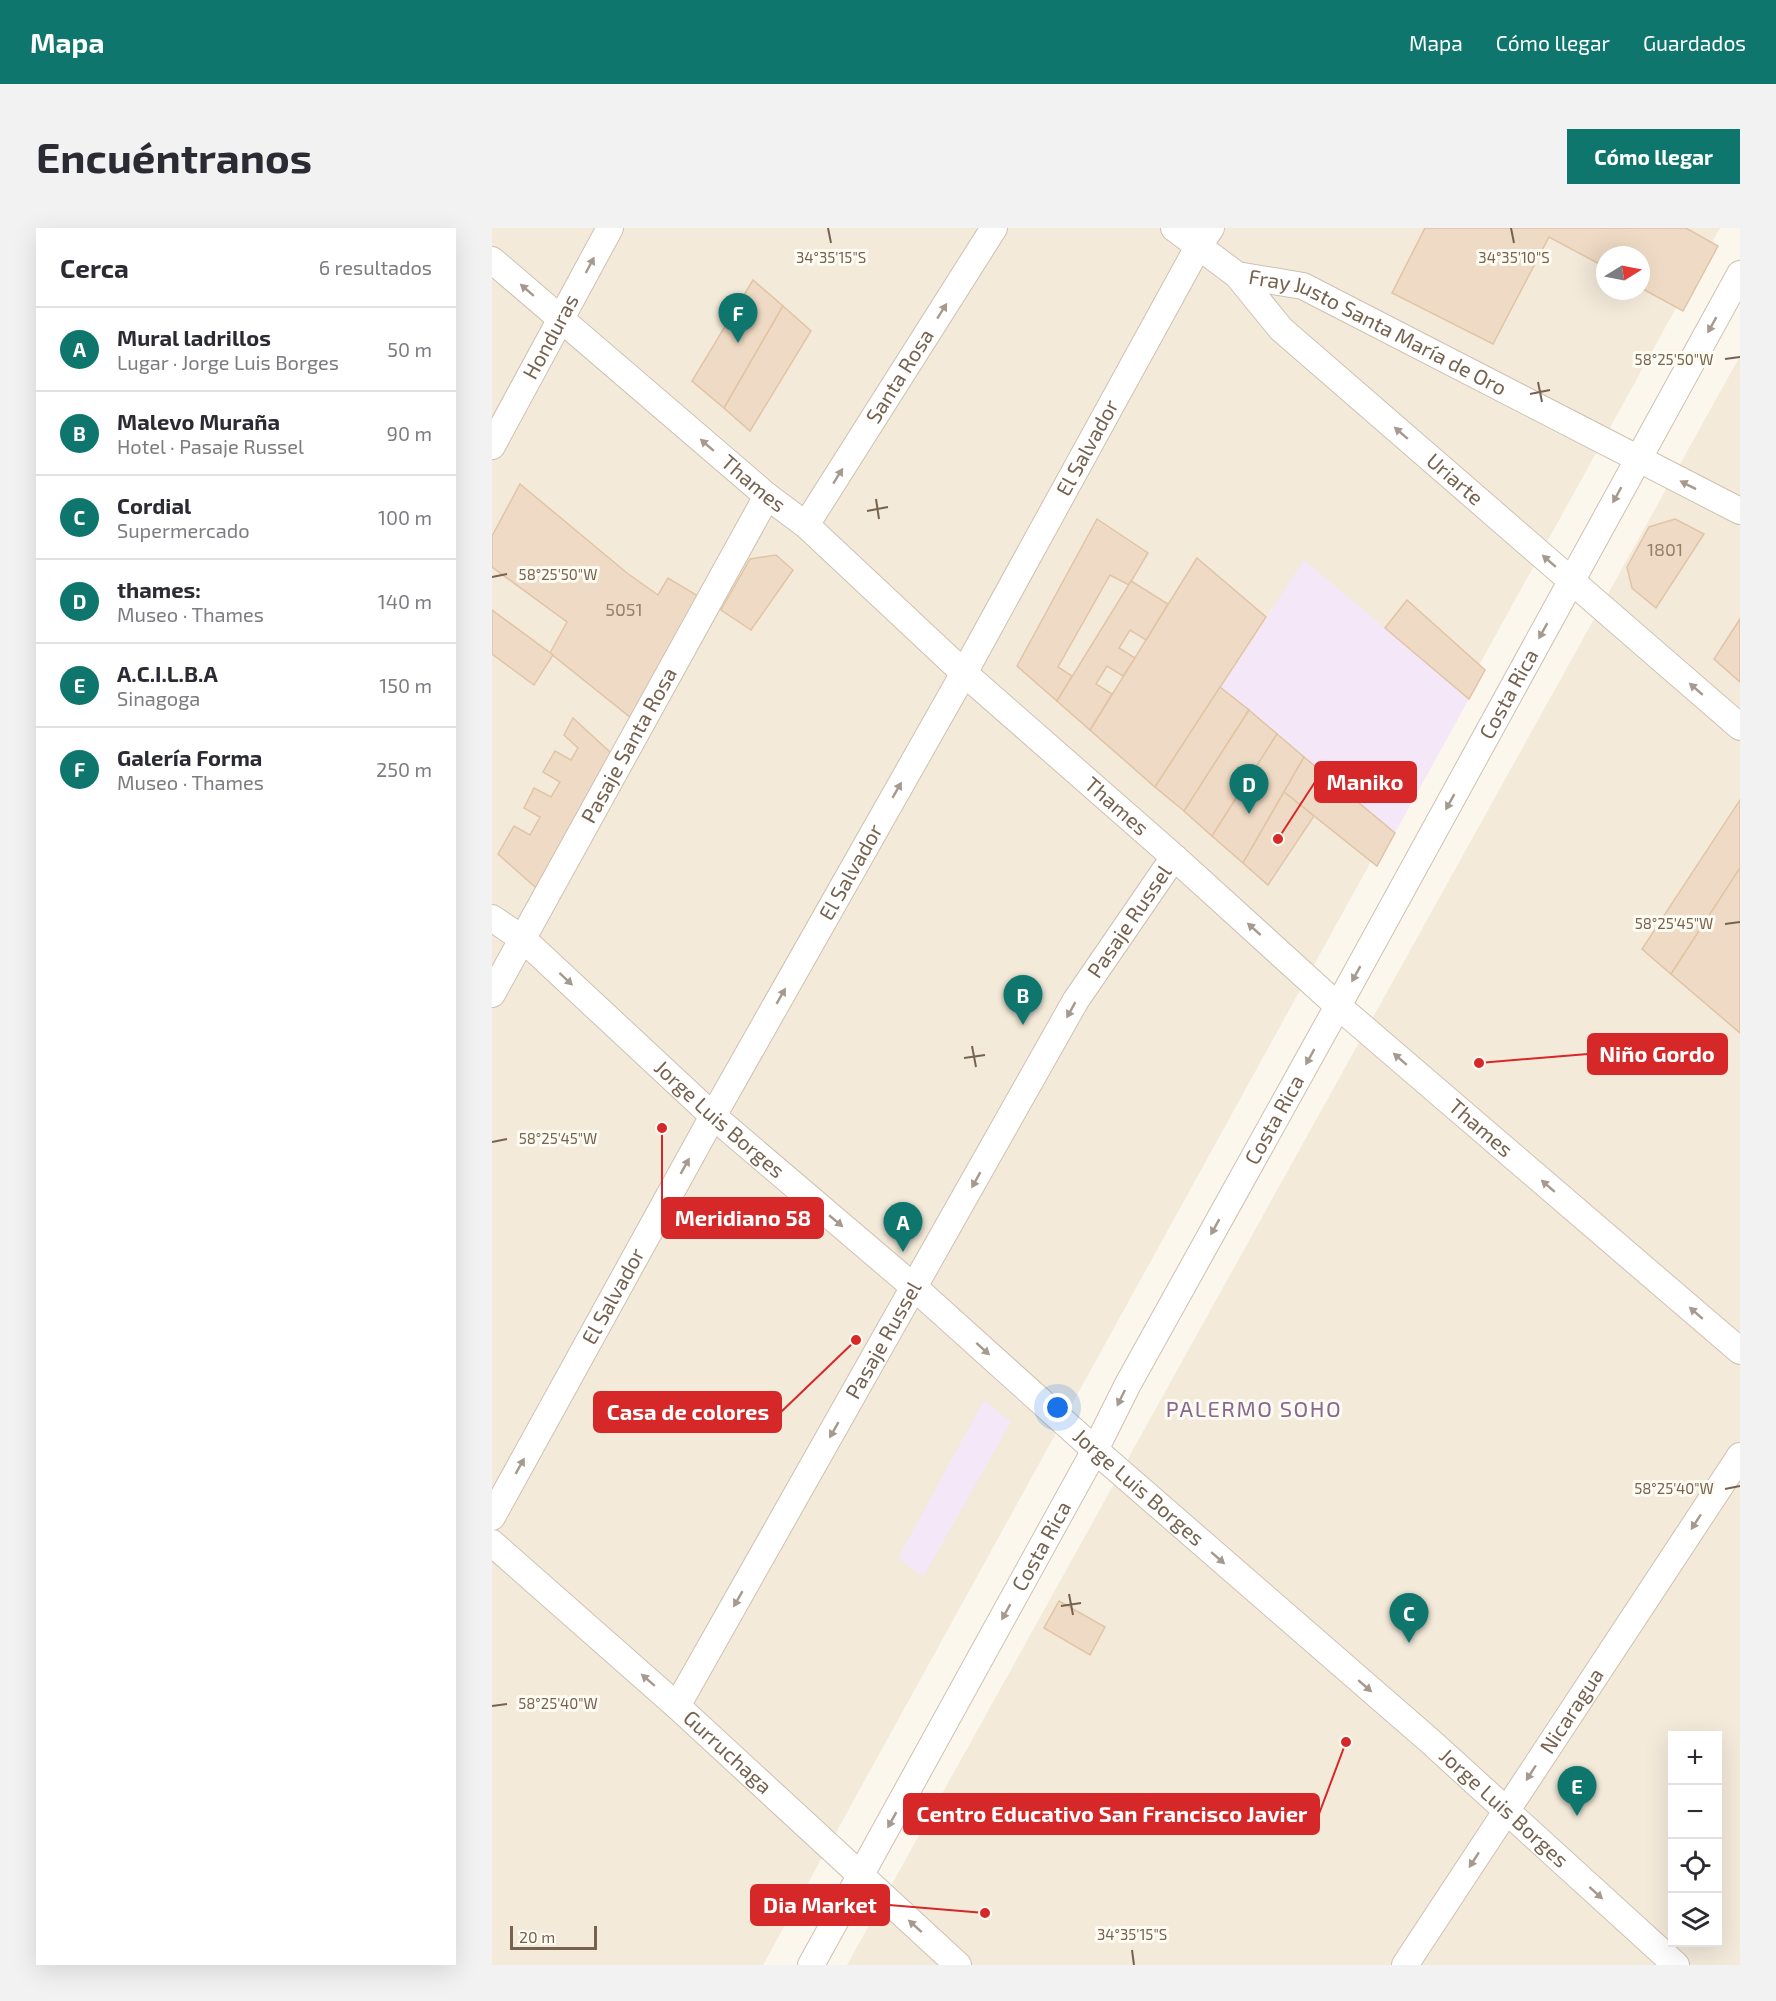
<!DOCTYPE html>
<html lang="es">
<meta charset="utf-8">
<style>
:root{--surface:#fff;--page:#f2f2f3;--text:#2b2b33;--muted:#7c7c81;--line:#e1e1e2;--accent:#0f766e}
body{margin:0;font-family:"Exo 2",sans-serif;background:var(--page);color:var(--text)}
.controls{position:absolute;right:18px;bottom:18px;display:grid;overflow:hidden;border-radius:0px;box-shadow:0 6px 24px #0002}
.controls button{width:54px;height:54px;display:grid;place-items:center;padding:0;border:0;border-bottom:2px solid var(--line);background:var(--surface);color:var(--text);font:30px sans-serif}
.compass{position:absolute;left:1104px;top:18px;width:54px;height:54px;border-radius:50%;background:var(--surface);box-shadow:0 6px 24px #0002;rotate:80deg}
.scale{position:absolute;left:18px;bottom:15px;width:87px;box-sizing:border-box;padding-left:6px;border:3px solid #76624f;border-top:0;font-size:16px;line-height:21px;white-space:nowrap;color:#76624f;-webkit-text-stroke:4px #fefbf2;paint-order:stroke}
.you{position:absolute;left:566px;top:1180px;width:21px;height:21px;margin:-15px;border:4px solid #fff;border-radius:50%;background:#1a73e8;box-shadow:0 0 0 9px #1a73e833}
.badge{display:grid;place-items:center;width:39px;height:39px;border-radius:50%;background:var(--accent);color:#fff;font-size:20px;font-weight:700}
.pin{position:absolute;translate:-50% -50px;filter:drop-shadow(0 2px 3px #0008)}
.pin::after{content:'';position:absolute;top:32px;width:21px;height:18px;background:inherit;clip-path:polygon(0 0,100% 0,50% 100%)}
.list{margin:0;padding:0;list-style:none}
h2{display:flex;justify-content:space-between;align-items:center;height:78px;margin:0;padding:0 24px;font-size:26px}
h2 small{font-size:20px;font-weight:400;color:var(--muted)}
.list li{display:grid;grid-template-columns:39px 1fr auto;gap:18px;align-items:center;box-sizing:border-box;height:84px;padding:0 24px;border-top:2px solid var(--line)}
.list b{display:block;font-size:22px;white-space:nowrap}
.list p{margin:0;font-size:20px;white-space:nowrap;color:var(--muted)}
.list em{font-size:20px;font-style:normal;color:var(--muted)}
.icon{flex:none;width:33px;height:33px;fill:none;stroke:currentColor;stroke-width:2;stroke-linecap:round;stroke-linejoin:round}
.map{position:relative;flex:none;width:1248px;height:1737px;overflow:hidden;border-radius:0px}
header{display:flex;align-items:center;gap:36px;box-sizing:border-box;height:84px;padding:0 30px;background:var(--accent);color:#fff}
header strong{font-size:28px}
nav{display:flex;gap:33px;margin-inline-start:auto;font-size:21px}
.intro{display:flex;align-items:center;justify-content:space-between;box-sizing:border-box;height:144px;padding:0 36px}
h1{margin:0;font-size:42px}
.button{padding:15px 27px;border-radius:0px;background:var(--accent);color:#fff;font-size:21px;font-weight:700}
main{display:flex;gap:36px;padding:0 36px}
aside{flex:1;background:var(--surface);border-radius:0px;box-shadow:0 6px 24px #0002}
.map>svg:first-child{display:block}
.residential{fill:#f3eada;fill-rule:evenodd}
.education{fill:#f4e8f8}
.building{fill:#efdbc5;stroke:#e1c4a6;stroke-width:1.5}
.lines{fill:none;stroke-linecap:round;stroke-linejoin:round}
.street-casing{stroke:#cec1b1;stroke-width:28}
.street{stroke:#fff;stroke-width:26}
.oneway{fill:#a6998d}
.ticks{fill:none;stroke:#76624f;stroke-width:2}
.labels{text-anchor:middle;stroke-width:6;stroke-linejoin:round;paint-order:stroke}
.number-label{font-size:18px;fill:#94806c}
.street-label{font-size:21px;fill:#76624f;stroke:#fefbf2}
.neighbourhood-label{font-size:22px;letter-spacing:1.5px;fill:#886791;stroke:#fefbf2}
.ticks-label{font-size:15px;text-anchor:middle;fill:#76624f;stroke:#fefbf2;stroke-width:6;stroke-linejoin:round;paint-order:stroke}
.leader{fill:none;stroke:#d62828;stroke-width:2}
.callout-dot{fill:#d62828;stroke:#fefbf2;stroke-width:2}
.callout{fill:#d62828;stroke:#d62828;stroke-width:2}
.callout-label{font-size:22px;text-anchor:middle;font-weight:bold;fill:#fff}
</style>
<header>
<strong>Mapa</strong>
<nav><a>Mapa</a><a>Cómo llegar</a><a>Guardados</a></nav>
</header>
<div class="intro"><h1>Encuéntranos</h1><a class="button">Cómo llegar</a></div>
<main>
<aside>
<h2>Cerca<small>6 resultados</small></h2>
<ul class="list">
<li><span class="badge">A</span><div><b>Mural ladrillos</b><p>Lugar · Jorge Luis Borges</p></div><em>50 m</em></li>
<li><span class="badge">B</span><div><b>Malevo Muraña</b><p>Hotel · Pasaje Russel</p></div><em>90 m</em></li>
<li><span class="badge">C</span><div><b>Cordial</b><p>Supermercado</p></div><em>100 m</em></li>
<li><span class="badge">D</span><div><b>thames:</b><p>Museo · Thames</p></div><em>140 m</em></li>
<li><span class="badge">E</span><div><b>A.C.I.L.B.A</b><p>Sinagoga</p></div><em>150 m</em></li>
<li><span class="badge">F</span><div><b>Galería Forma</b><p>Museo · Thames</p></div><em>250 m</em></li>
</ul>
</aside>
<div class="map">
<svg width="1248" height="1737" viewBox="0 0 1248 1737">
<rect width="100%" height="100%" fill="#fcf7ec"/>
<g class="residential">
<path d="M 0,0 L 1228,0 L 271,1737 L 0,1737 ZM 1113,27 L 1149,27 L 1149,63 L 1113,63 Z"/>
<path d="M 1248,128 L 1248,1737 L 355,1737 ZM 1180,1508 L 1226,1508 L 1226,1714 L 1180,1714 Z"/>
</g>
<g class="education">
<path d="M 812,332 L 977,471 L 903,605 L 728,459 Z"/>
<path d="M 492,1172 L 519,1194 L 431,1349 L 406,1330 Z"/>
</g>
<g class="building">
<path d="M 933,0 L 1194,0 L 1226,18 L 1191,83 L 1149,60 L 1149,27 L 1113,27 L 1113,39 L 1057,9 L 1001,116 L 900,65 Z"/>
<path d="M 261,52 L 291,78 L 232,180 L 200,153 Z"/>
<path d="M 291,78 L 319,103 L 258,203 L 232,180 Z"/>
<path d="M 28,256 L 135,345 L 166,367 L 176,350 L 211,371 L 143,493 L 58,425 L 75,394 L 0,339 L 0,308 Z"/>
<path d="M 605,291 L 656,325 L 637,357 L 618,347 L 566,439 L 580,448 L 565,473 L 525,438 Z"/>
<path d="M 1183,291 L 1212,306 L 1164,380 L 1140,360 L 1135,339 L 1157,299 Z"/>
<path d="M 284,327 L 301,342 L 259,402 L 229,382 L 258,331 Z"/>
<path d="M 705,330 L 774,389 L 663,559 L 598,502 Z"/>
<path d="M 639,353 L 676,376 L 654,412 L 638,402 L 627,420 L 643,430 L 631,448 L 615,438 L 604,456 L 620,466 L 598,502 L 565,473 Z"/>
<path d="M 915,372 L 993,442 L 977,471 L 893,400 Z"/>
<path d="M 0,382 L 61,427 L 42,457 L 0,426 Z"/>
<path d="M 1248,391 L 1248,454 L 1222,431 Z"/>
<path d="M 728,459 L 757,482 L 692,583 L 663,559 Z"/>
<path d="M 757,482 L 785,506 L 720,608 L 692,583 Z"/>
<path d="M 81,490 L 120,526 L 46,658 L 43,659 L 6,626 L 22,598 L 38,607 L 48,589 L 32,580 L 42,560 L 59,569 L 68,554 L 51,544 L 63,523 L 79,532 L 86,520 L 72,507 Z"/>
<path d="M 785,506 L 812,529 L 751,635 L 720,608 Z"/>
<path d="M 812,529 L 903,605 L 885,638 L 792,564 Z"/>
<path d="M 792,564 L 822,588 L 776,657 L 751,635 Z"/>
<path d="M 1248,572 L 1248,640 L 1179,746 L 1150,721 Z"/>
<path d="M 1248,640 L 1248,805 L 1179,746 Z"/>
<path d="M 567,1373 L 613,1399 L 598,1427 L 552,1400 Z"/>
</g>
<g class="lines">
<g class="street-casing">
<g id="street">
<path id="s1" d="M 682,0 L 745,47 L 789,101 L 1248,499"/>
<path id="s2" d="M 0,32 L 275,268 L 314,297 L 472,445 L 682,629 L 846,778 L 1248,1123"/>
<path id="s3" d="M 745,47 L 811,58 L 1248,283"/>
<path id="s4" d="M 0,218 L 118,0"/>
<path id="s5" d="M 314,297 L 502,0"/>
<path id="s6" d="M 0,690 L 31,711 L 221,888 L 423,1060 L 603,1222 L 938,1513 L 1184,1737"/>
<path id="s7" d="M 0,766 L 275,268"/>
<path id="s8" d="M 0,1289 L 221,888 L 472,445 L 706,19 L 719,0"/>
<path id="s9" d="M 0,1315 L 185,1478 L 466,1737"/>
<path id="s10" d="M 185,1478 L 584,772 L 682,629"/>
<path id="s11" d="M 319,1737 L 603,1222 L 636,1156 L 846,778 L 1248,46"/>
<path id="s12" d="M 913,1737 L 1248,1228"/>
</g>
</g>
<use href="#street" class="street"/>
</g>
<defs><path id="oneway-solid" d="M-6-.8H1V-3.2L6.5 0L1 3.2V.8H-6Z" transform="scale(1.5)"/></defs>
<g class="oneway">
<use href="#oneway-solid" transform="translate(98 37) rotate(-62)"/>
<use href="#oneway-solid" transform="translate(35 62) rotate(-139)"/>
<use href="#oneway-solid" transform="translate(450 83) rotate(-58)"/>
<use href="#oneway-solid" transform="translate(1220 97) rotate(119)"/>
<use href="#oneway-solid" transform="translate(909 205) rotate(-139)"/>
<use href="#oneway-solid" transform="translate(215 217) rotate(-139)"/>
<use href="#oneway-solid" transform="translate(346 248) rotate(-58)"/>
<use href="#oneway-solid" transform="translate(1196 257) rotate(-153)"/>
<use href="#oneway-solid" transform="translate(1125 267) rotate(119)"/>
<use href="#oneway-solid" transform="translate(1057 333) rotate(-139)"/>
<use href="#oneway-solid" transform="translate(1051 403) rotate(119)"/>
<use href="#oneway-solid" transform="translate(1204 461) rotate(-139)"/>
<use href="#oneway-solid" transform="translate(405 562) rotate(-60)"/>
<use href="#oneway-solid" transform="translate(958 574) rotate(119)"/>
<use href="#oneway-solid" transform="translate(762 701) rotate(-138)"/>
<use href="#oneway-solid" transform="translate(864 746) rotate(119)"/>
<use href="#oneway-solid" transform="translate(74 751) rotate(43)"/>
<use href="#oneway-solid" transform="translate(289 768) rotate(-60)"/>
<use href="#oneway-solid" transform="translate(579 782) rotate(119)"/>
<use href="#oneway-solid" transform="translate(818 829) rotate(119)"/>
<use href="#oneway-solid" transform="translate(908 831) rotate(-139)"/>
<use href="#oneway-solid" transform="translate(193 938) rotate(-61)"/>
<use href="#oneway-solid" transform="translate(484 952) rotate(119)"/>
<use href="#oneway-solid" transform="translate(1056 958) rotate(-139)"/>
<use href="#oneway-solid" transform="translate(344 993) rotate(40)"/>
<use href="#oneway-solid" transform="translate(723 999) rotate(119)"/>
<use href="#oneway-solid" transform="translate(1204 1085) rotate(-139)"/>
<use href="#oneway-solid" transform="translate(491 1121) rotate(42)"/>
<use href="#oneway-solid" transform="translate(629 1170) rotate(116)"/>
<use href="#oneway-solid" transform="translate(342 1202) rotate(120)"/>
<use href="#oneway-solid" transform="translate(28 1238) rotate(-61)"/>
<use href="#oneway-solid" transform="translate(1204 1294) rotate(123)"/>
<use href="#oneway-solid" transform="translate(726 1330) rotate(41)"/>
<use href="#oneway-solid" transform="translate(246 1371) rotate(120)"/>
<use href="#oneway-solid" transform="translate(514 1384) rotate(119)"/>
<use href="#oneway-solid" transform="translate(156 1452) rotate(-139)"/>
<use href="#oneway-solid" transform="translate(873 1458) rotate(41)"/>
<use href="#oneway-solid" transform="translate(1039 1545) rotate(123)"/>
<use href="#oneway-solid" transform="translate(400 1592) rotate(119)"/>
<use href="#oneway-solid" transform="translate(982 1632) rotate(123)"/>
<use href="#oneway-solid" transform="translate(1104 1665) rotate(42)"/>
<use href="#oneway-solid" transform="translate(423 1698) rotate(-138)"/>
</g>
<path class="ticks" d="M 336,0 L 339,15M 1019,0 L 1022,15M 1233,131 L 1248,129M 1046,154 L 1050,174M 1038,166 L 1058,162M 384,271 L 387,291M 375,283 L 396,279M 0,349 L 15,346M 1233,696 L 1248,694M 480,818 L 484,839M 472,830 L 493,827M 0,914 L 15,911M 1233,1261 L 1248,1258M 577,1366 L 581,1387M 569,1378 L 589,1375M 0,1478 L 15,1476M 640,1722 L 642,1737"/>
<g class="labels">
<g class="number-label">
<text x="1173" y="328">1801</text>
<text x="132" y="388">5051</text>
</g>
<g class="street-label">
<text dy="7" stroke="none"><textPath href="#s3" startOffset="153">Fray Justo Santa María de Oro</textPath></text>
<text dy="7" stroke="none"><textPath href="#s4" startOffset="124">Honduras</textPath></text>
<text dy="7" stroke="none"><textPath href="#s5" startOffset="176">Santa Rosa</textPath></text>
<text dy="7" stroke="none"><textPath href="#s8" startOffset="1224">El Salvador</textPath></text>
<text dy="7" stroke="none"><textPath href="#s1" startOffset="378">Uriarte</textPath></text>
<text dy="7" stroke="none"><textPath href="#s2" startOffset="344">Thames</textPath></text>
<text dy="7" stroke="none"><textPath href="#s11" startOffset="1450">Costa Rica</textPath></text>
<text dy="7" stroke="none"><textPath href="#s7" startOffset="284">Pasaje Santa Rosa</textPath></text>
<text dy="7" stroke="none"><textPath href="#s2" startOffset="830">Thames</textPath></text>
<text dy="7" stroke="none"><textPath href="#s8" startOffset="738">El Salvador</textPath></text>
<text dy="7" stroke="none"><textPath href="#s10" startOffset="906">Pasaje Russel</textPath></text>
<text dy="7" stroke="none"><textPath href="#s6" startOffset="304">Jorge Luis Borges</textPath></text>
<text dy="7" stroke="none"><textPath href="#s11" startOffset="964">Costa Rica</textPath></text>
<text dy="7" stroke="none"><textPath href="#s2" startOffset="1316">Thames</textPath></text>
<text dy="7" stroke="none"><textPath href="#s8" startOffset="252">El Salvador</textPath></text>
<text dy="7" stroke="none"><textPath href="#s10" startOffset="420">Pasaje Russel</textPath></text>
<text dy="7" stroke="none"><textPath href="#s6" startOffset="862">Jorge Luis Borges</textPath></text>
<text dy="7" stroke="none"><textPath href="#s11" startOffset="478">Costa Rica</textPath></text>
<text dy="7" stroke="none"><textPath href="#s12" startOffset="304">Nicaragua</textPath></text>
<text dy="7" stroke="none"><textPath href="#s9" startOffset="315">Gurruchaga</textPath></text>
<text dy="7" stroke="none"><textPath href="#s6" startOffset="1348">Jorge Luis Borges</textPath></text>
</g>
<g class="neighbourhood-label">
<text x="762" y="1189">PALERMO SOHO</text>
</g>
</g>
<g class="ticks-label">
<text x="339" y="35">34°35'15"S</text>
<text x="1022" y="35">34°35'10"S</text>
<text x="1182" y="137">58°25'50"W</text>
<text x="66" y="352">58°25'50"W</text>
<text x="1182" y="701">58°25'45"W</text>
<text x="66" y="916">58°25'45"W</text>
<text x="1182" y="1266">58°25'40"W</text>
<text x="66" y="1481">58°25'40"W</text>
<text x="640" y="1712">34°35'15"S</text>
</g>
<path class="leader" d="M786 611L823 554M987 835L1096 826M170 900L170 990M364 1112L289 1184M854 1514L827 1586M493 1685L397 1677"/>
<g class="callout-dot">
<circle cx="786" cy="611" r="6"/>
<circle cx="987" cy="835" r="6"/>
<circle cx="170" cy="900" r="6"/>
<circle cx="364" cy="1112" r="6"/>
<circle cx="854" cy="1514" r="6"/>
<circle cx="493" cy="1685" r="6"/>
</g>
<g class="callout">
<rect x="823" y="534" width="101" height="40" rx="6"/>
<rect x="1096" y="806" width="139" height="40" rx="6"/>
<rect x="170" y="970" width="161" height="40" rx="6"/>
<rect x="102" y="1164" width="187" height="40" rx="6"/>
<rect x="412" y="1566" width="415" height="40" rx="6"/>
<rect x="259" y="1657" width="138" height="40" rx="6"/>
</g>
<g class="callout-label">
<text x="873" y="562">Maniko</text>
<text x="1165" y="834">Niño Gordo</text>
<text x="251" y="998">Meridiano 58</text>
<text x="196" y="1192">Casa de colores</text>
<text x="620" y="1594">Centro Educativo San Francisco Javier</text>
<text x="328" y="1685">Dia Market</text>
</g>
</svg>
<div class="controls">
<button>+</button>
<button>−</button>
<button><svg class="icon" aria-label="locate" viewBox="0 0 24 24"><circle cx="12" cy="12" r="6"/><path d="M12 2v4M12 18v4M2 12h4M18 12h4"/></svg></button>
<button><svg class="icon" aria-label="layers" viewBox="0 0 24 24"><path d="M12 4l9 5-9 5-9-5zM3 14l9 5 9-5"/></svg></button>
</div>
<svg class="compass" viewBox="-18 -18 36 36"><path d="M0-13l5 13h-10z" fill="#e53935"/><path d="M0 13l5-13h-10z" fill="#7c7c81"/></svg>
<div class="scale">20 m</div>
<div class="you"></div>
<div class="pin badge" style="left:411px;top:1024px">A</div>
<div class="pin badge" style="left:531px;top:797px">B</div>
<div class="pin badge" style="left:917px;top:1415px">C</div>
<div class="pin badge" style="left:757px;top:586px">D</div>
<div class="pin badge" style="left:1085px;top:1588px">E</div>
<div class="pin badge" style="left:246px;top:115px">F</div>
</div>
</main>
